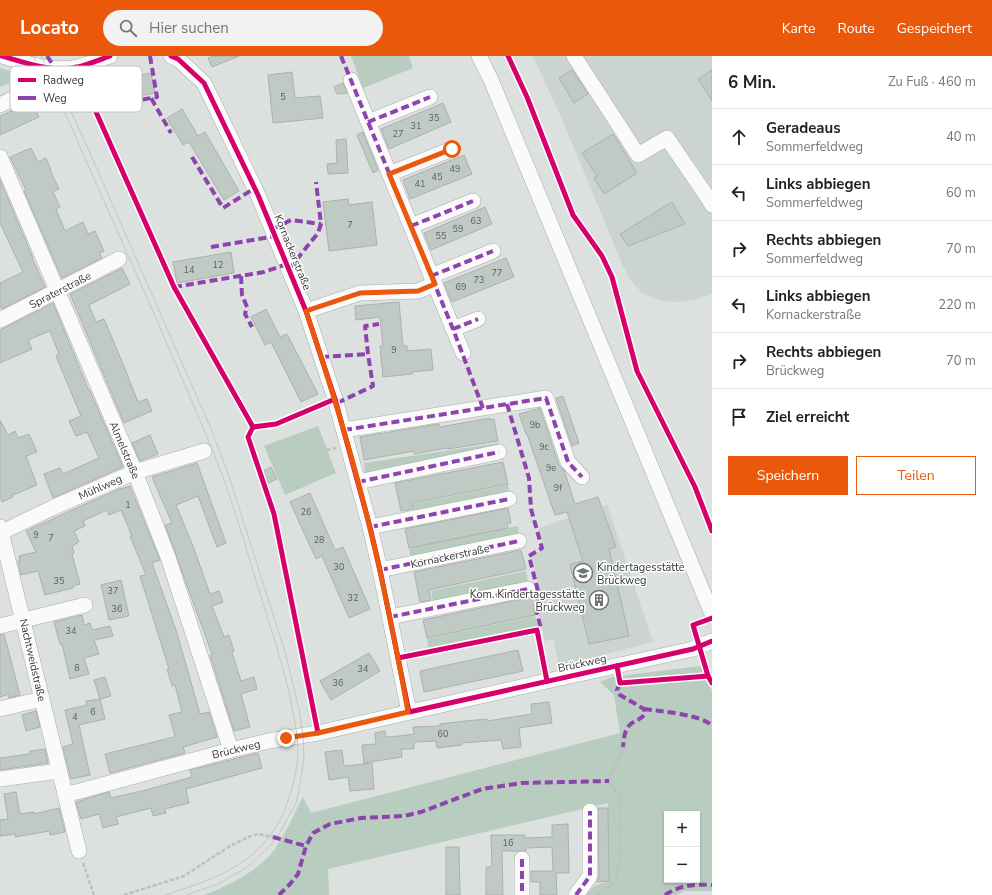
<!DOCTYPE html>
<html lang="de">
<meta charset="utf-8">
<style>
:root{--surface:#fff;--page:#f2f2f2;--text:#222;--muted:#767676;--line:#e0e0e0;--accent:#ea580c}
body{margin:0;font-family:"Nunito Sans",sans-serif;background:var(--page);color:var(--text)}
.controls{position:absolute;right:12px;bottom:12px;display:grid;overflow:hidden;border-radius:0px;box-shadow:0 1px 3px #0004}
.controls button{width:36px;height:36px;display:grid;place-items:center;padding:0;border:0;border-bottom:1px solid var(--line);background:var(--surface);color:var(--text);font:20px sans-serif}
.stop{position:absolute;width:12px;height:12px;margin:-9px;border:3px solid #ea580c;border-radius:50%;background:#fff}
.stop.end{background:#ea580c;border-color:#fff;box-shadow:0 1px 4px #0008}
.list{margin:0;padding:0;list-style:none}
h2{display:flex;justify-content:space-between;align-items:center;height:52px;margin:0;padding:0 16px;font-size:17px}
h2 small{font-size:13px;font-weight:400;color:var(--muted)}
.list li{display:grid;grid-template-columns:26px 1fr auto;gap:12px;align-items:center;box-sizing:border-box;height:56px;padding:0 16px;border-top:1px solid var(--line)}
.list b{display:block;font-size:15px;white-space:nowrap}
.list p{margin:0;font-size:13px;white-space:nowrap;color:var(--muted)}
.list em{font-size:13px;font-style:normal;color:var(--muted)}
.actions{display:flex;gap:8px;padding:12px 16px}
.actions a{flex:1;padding:9px 0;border:1px solid var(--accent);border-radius:0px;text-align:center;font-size:14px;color:var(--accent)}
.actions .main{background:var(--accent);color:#fff}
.icon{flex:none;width:22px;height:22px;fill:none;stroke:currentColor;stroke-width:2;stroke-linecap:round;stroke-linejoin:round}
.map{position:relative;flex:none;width:712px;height:839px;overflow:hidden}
header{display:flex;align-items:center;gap:24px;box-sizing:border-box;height:56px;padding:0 20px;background:var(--accent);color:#fff}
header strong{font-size:19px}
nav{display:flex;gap:22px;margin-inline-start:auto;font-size:14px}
.search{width:280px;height:36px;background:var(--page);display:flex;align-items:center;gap:10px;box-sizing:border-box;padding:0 14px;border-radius:22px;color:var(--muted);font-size:15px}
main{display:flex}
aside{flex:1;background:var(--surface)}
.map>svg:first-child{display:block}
.built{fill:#cbd4ce}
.green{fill:#b8ccbf;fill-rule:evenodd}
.building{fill:#c0cac4;stroke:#adb0ae}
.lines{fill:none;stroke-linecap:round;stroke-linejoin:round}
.minor-casing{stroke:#a8abaa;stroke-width:16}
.path{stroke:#bebfbe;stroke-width:2.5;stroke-dasharray:4 2;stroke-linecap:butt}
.minor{stroke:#fafafa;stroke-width:15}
.tram{stroke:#c5c6c5;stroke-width:1}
.quiet{stroke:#8e44ad;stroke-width:4;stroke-dasharray:8 4;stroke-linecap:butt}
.cycleway-casing{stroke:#fff;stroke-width:8}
.cycleway{stroke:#d6006c;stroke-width:5}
.route{stroke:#ea580c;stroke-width:5}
.labels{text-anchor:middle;stroke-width:3;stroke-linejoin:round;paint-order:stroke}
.number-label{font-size:9px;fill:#5a5f5c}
.street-label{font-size:11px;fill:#353836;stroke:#fff}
.poi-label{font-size:11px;fill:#353836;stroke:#fff;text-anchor:start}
.key{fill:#fff;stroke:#c2c3c3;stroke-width:1}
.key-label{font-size:11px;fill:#353836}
</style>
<header>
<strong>Locato</strong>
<div class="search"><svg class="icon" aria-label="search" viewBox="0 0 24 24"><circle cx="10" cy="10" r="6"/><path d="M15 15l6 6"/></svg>Hier suchen</div>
<nav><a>Karte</a><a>Route</a><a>Gespeichert</a></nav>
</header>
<main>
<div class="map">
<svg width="712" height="839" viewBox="0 0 712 839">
<rect width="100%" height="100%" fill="#dce0de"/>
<g class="built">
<path d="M 533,0 L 712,0 L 712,238 L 694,244 L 680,246 L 661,245 L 642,237 L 630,223 L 623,210 L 564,68 Z"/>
<path d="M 607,449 L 653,586 L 559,610 L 553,583 L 545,585 L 539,557 L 540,534 L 532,500 L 545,492 L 539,472 Z"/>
</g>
<g class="green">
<path d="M 351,0 L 409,0 L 413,12 L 363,32 Z"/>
<path d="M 0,12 L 12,16 L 16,24 L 0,31 Z"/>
<path d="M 318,370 L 336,417 L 285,439 L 264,390 Z"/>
<path d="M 499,387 L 500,392 L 365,418 L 364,407 Z"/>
<path d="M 508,429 L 510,440 L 415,459 L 412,448 Z"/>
<path d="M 518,470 L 520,481 L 411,503 L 409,492 Z"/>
<path d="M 526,515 L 529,529 L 434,550 L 431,535 Z"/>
<path d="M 535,560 L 538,571 L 429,594 L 427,583 Z"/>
<path d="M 701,610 L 712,635 L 712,835 L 684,835 L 677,839 L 585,839 L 594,830 L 609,825 L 608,747 L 328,813 L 329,839 L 203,839 C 227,831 260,814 275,793 C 286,777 294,758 303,741 L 311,757 L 620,677 L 614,639 L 600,626 L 611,621 ZM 667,758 L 697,758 L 697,824 L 667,824 Z"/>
</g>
<g class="building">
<path d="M 213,0 L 239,0 L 212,11 L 208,2 Z"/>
<path d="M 572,14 L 588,38 L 574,47 L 559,22 Z"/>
<path d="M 712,14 L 712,45 L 698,23 Z"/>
<path d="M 292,16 L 295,42 L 320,40 L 323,62 L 273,67 L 268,19 Z"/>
<path d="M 151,17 L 155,37 L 99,48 L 96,27 Z"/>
<path d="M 343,27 L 347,37 L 337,38 L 334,31 Z"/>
<path d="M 32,46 L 39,61 L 0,79 L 0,60 Z"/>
<path d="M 443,47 L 451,66 L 389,93 L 381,73 Z"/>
<path d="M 182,53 L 198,80 L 205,76 L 239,135 L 224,144 L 189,86 L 183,89 L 167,62 Z"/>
<path d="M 363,76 L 378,114 L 373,117 L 357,79 Z"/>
<path d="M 613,78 L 637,117 L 604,138 L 594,122 L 597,120 L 582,97 Z"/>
<path d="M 346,83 L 348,117 L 328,118 L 327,108 L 337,107 L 336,84 Z"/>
<path d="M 31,92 L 38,106 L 46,102 L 51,114 L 50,114 L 59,133 L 53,136 L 60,151 L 56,153 L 65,175 L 83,166 L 88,178 L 95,175 L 104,195 L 99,197 L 102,202 L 62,222 L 24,135 L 26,134 L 10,101 Z"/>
<path d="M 464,99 L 472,118 L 410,143 L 403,124 Z"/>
<path d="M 0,124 L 33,202 L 32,202 L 45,231 L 2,253 L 0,249 L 0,227 L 23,216 L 0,167 Z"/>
<path d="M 348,143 L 349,149 L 372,146 L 377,189 L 329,195 L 323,146 Z"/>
<path d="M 672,146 L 685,168 L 628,190 L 620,178 Z"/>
<path d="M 485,151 L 492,168 L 431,194 L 424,177 Z"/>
<path d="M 231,196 L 234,217 L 177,227 L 173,206 Z"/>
<path d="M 506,202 L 514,221 L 452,246 L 444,227 Z"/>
<path d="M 122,212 L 130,228 L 89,249 L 96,266 L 104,263 L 123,308 L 138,346 L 147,343 L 152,355 L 124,367 L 70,238 Z"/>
<path d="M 399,246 L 403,290 L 407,290 L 407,295 L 431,293 L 433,314 L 412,316 L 412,318 L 383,321 L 380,290 L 383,290 L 380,261 L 356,264 L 355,250 Z"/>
<path d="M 53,247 L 80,313 L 88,333 L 89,333 L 123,411 L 53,442 L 44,418 L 60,412 L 63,418 L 99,402 L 87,376 L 76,380 L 69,365 L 81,360 L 56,300 L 59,298 L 50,275 L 28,284 L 32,293 L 0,307 L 0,274 Z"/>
<path d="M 266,253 L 280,281 L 287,278 L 318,338 L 301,346 L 271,286 L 265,289 L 251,261 Z"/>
<path d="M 563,340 L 579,387 L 572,390 L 556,342 Z"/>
<path d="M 540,352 L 559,409 L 564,414 L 575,448 L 598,441 L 616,491 L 609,493 L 629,580 L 589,588 L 570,508 L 583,505 L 567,456 L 555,459 L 527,378 L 526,378 L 519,358 Z"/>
<path d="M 490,362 L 490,364 L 494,363 L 498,385 L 448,393 L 447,392 L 414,398 L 414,395 L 364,404 L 360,381 L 439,368 L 440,371 Z"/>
<path d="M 0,364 L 8,379 L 15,375 L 18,382 L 29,378 L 37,396 L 26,400 L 37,429 L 13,439 L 13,441 L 2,446 L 0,439 Z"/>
<path d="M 150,379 L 158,398 L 140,405 L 132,387 Z"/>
<path d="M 503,406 L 508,428 L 412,447 L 413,453 L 401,455 L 395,427 Z"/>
<path d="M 197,407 L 226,487 L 217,491 L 198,440 L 176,449 L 193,490 L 210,538 L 219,535 L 223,546 L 212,550 L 224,581 L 229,579 L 234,595 L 232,596 L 241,625 L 254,621 L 257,633 L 241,638 L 250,671 L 234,675 L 210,599 L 212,598 L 165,469 L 172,467 L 152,421 Z"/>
<path d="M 271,411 L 277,423 L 268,427 L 263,415 Z"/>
<path d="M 130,430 L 160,504 L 152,507 L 177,577 L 200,658 L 209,656 L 217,681 L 183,691 L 185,697 L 110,717 L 105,698 L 174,681 L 175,680 L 169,659 L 182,656 L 175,629 L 172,630 L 167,613 L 169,613 L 140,520 L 146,519 L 130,480 L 132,480 L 121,454 L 109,459 L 107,454 L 83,465 L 85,470 L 74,475 L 79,486 L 72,490 L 74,497 L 72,498 L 80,528 L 73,530 L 73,532 L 45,539 L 38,515 L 21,519 L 18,505 L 20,505 L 19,500 L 36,496 L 26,475 L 121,432 L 121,433 Z"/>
<path d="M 310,437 L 335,494 L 343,491 L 370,553 L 349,562 L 322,500 L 316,503 L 290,446 Z"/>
<path d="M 508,452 L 511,467 L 507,468 L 508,472 L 409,492 L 405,473 Z"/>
<path d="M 521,494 L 526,513 L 429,534 L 431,544 L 420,546 L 414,516 Z"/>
<path d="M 121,524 L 129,560 L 109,564 L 101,529 Z"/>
<path d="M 532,541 L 535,559 L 427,582 L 423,564 Z"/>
<path d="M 82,559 L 84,569 L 90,567 L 92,574 L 110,570 L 113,580 L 94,584 L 99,598 L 84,602 L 89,618 L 70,623 L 62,588 L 60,588 L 54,566 Z"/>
<path d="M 4,578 L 20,639 L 9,642 L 9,638 L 0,641 L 0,579 Z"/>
<path d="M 518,594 L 523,615 L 424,636 L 420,615 Z"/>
<path d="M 369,597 L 380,615 L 331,644 L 320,625 Z"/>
<path d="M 105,621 L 111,640 L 100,643 L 105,663 L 79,669 L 90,719 L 71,723 L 63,691 L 73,688 L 65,654 L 87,649 L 86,645 L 100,643 L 94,624 Z"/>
<path d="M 549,646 L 552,667 L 519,672 L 521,691 L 503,693 L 501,684 L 462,687 L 462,689 L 437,692 L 436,685 L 414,686 L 414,693 L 401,693 L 402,701 L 364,707 L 362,689 L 376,688 L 375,677 L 385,675 L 386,681 L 399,680 L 414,678 L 413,671 L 440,670 L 440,668 L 465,665 L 487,663 L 487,665 L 532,658 L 531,648 Z"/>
<path d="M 36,655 L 40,671 L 26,675 L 22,659 Z"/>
<path d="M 45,693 L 48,707 L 0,714 L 0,702 L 30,698 L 30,695 Z"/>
<path d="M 342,694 L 344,710 L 372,707 L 374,733 L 350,735 L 348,721 L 329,724 L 325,696 Z"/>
<path d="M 258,697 L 262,712 L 186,733 L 189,747 L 165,753 L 166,757 L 153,760 L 151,752 L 116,761 L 118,768 L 103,772 L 99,758 L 81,763 L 76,746 L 109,736 L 111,742 L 146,734 L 192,721 L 190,714 Z"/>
<path d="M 16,736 L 20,758 L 34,756 L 34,758 L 59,752 L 65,776 L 50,779 L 49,775 L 15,781 L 15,778 L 0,780 L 0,764 L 8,763 L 4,738 Z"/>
<path d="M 598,752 L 608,752 L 609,825 L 597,826 L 599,820 Z"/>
<path d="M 568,768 L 569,817 L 556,817 L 557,839 L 540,839 L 540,826 L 531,826 L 531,815 L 553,815 L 552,791 L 526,792 L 526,795 L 502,795 L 503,839 L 486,839 L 486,811 L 492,811 L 491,779 L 525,779 L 525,782 L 552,781 L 552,769 Z"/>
<path d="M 446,791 L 459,791 L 460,839 L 446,839 Z"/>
</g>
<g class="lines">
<g class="minor-casing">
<g id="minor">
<path d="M 2,0 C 26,7 53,17 78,11 C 89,8 99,4 110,0"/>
<path d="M 171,0 L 178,3 L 204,27 L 258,139 L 306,255 L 335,343 L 370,471 L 380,514 L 409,656"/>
<path d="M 479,0 L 491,24 L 712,558"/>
<path d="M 574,0 L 638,99 L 667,82 L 708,142 L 712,149"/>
<path d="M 351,24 L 463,297"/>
<path d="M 0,49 L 31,34"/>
<path d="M 368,66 L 430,41"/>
<path d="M 0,101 L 135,416 L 168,501 L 231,694"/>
<path d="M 389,118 L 452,93"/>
<path d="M 411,170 L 473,145"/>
<path d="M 431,220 L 493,195"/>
<path d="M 306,255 L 360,237 L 418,235 L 435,228"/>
<path d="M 0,264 L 119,203"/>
<path d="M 453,273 L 478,263"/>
<path d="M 344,374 L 546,342 L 568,406 L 582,421"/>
<path d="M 358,426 L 499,396"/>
<path d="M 0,471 L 79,795"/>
<path d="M 370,471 L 509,443"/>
<path d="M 0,477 L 52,452 L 135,416 L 204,395"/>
<path d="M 380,514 L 519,485"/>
<path d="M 390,561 L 528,533"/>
<path d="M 0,570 L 85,549"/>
<path d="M 0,653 L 42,643"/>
<path d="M 0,723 L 59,715"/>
<path d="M 65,739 L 231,694 L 269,685 L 318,677 L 547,625 L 693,593 L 712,585"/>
<path d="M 522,803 L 522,839"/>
<path d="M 576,839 L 590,820 L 590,755"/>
</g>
</g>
<g class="path">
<path d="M 327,394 L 336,392"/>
<path d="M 83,807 L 94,839"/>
<path d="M 124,839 L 184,820 L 230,790 L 248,781 L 258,778 L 273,781"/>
<path d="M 597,839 L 612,829 L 617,820 L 620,800 L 621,743 L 609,725 L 623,691"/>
</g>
<use href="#minor" class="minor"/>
<g class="tram">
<path d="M 33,0 L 68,63 L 84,100 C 113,166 143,232 172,299 C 189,339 207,379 223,421 C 237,459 248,499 260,538 C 271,572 282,606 290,641 C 293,657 297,674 298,691 C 298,710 294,728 288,745 C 267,806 220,821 165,839"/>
<path d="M 41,0 L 73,60 L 90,97 L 211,373 L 229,420 L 285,596 L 299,653 L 303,680 L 304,703 L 299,734 L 296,747 L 279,778 L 270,790 L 246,812 L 218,828 L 186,839"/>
</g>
<g class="quiet">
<path d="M 47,0 L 55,12"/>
<path d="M 150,0 L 157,41 L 151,42 L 171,77"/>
<path d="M 341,0 L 453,273 L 483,352"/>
<path d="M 31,34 L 36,10"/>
<path d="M 119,48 L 151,42"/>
<path d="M 368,66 L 430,41"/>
<path d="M 192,101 L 223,152 L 255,132"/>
<path d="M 389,118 L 452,93"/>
<path d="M 411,170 L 473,145"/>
<path d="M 273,173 L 291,164 L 321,168"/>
<path d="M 211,191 L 276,180"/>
<path d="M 289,213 L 318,177 L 321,168 L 316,126"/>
<path d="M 241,220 L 242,239 L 247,251 L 245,258 L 252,271"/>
<path d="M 431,220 L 493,195"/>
<path d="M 174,231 L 264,216 L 287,208"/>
<path d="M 306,255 L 360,237 L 418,235 L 435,228"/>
<path d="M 453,273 L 478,263"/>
<path d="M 321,301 L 368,298"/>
<path d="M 337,347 L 373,330 L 368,298 L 365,270 L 379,268"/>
<path d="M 507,348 L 529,422 L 531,453 L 542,492 L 529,500 L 538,535 L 537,557 L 541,573 L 536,574"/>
<path d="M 344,374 L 546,342 L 568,406 L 582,421"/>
<path d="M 358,426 L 499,396"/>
<path d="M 370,471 L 509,443"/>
<path d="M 380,514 L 519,485"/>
<path d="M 390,561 L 528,533"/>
<path d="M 620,627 L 617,634 L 620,639 L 644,653 L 645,658 C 641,663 637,664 632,667 C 624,673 624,682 623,691"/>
<path d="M 644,653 C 659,655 704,659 712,670"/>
<path d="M 273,781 L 306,790"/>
<path d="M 522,803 L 522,839"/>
<path d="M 279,839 L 290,828 L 298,818 L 306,790 L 313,777 L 330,768 L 361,762 L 404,760 L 421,756 L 482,733 L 522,727 L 609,725"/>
<path d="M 576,839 L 590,820 L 590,755"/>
<path d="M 665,839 C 681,829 693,828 712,829"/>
</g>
<g class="cycleway-casing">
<g id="cycleway">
<path d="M 2,0 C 26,7 53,17 78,11 C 89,8 99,4 110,0"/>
<path d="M 171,0 L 178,3 L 204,27 L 258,139 L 306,255 L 335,343 L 370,471 L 380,514 L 409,656 L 693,593 L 712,585"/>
<path d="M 508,0 L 527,41 L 573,159 L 602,200 L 612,221 L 637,315 L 695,431 L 712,475"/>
<path d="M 76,11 L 174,231 L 253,371 L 248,381 L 274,458 L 318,677"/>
<path d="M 253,371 L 276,368 L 335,343"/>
<path d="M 712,562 L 693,569 L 708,620 L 712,627"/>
<path d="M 398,602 L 537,574 L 547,625"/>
<path d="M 617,610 L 620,627 L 708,620"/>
</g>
</g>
<use href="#cycleway" class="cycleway"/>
</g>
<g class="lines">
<path class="route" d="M 286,682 L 318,677 L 408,656 C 397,595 385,533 370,473 C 353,399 330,327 306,255 L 360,237 L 418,235 L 435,228 L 389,118 L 452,93"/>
</g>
<defs>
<g id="school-ring" transform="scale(1)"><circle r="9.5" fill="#fff" stroke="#6f7371" stroke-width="1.5"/><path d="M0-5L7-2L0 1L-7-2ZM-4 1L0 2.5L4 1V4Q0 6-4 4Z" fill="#6f7371"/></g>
<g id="building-ring" transform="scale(1)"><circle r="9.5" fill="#fff" stroke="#6f7371" stroke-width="1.5"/><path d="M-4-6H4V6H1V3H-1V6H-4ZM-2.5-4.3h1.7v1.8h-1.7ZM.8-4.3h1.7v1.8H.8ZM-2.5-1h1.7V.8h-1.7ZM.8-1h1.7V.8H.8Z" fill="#6f7371"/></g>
</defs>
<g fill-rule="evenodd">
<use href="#school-ring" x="583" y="517"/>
<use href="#building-ring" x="599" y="544"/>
</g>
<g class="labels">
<g class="number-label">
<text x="283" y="44">5</text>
<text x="434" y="65">35</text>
<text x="416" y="73">31</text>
<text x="398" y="81">27</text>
<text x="455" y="116">49</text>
<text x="437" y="124">45</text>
<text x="420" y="131">41</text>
<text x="476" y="168">63</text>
<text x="350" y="172">7</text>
<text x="458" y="176">59</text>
<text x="441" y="183">55</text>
<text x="218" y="212">12</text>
<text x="189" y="217">14</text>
<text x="497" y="220">77</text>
<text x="479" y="227">73</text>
<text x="461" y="234">69</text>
<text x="394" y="297">9</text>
<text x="535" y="372">9b</text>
<text x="544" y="394">9c</text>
<text x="551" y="415">9e</text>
<text x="558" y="435">9f</text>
<text x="128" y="452">1</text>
<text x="306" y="459">26</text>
<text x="36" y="482">9</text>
<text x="51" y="485">7</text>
<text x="319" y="487">28</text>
<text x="339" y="514">30</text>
<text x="59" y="528">35</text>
<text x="113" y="538">37</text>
<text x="353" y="545">32</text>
<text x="117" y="556">36</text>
<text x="71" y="578">34</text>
<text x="77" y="615">8</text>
<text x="363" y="616">34</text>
<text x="338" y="630">36</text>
<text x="93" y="659">6</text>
<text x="75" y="664">4</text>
<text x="443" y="681">60</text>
<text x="508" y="790">16</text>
</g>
<g class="street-label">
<text transform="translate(293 196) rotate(68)" y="4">Kornackerstraße</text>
<text transform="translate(60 234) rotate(-27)" y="4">Spraterstraße</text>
<text transform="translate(125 394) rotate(67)" y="4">Almelstraße</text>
<text transform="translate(100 431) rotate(-24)" y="4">Mühlweg</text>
<text transform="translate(450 500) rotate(-12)" y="4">Kornackerstraße</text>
<text transform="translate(33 604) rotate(77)" y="4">Nachtweidstraße</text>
<text transform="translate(582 607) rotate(-12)" y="4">Brückweg</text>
<text transform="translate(236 693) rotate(-14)" y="4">Brückweg</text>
</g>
<g class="poi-label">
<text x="597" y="515">Kindertagesstätte<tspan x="597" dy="13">Brückweg</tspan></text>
<text x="585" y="542" text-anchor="end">Kom. Kindertagesstätte<tspan x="585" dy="13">Brückweg</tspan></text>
</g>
</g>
<rect x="10" y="10" width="132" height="46" rx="6" class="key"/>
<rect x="18" y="22" width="18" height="4" fill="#d6006c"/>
<rect x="18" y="40" width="18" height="4" fill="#8e44ad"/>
<g class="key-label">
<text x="43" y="28">Radweg</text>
<text x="43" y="46">Weg</text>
</g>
</svg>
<div class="controls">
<button>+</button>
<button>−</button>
</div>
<div class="stop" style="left:452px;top:93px"></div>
<div class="stop end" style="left:286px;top:682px"></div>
</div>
<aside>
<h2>6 Min.<small>Zu Fuß · 460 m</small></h2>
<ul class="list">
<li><svg class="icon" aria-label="ahead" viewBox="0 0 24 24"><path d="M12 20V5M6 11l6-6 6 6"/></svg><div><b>Geradeaus</b><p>Sommerfeldweg</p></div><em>40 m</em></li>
<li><svg class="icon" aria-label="left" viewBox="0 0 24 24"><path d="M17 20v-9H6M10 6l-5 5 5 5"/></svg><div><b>Links abbiegen</b><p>Sommerfeldweg</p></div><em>60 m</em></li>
<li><svg class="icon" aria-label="right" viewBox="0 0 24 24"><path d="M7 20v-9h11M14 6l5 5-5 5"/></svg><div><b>Rechts abbiegen</b><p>Sommerfeldweg</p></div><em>70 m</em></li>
<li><svg class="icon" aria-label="left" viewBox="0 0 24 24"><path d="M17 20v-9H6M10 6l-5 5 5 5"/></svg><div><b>Links abbiegen</b><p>Kornackerstraße</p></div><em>220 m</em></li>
<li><svg class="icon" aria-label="right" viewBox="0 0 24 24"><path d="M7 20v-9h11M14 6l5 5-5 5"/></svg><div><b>Rechts abbiegen</b><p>Brückweg</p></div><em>70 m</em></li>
<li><svg class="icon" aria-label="arrive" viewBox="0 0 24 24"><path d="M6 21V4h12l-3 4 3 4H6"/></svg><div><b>Ziel erreicht</b></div></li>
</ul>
<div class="actions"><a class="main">Speichern</a><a>Teilen</a></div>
</aside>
</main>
